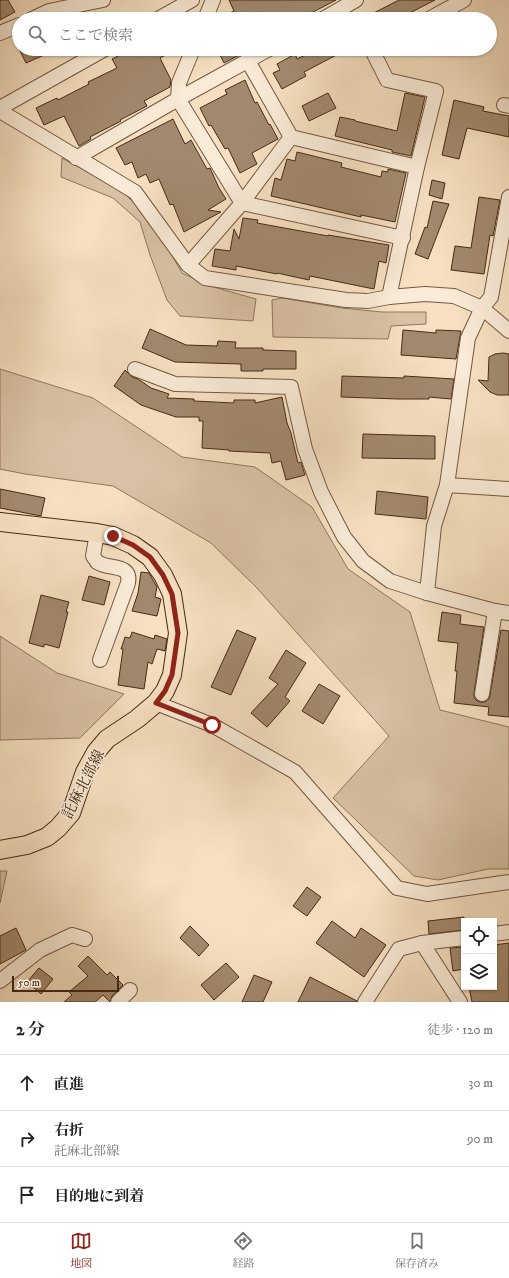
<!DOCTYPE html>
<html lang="ja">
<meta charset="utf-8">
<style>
:root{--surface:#fff;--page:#f2f2f2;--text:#222;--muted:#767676;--line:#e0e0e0;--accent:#8f2418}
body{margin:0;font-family:"IM FELL DW Pica","Noto Serif JP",serif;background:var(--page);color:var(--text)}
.controls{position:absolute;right:12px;bottom:12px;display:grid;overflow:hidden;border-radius:0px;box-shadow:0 1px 3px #0004}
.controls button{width:36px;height:36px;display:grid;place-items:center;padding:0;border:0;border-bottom:1px solid var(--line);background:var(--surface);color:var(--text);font:20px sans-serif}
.scale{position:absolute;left:12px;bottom:10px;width:107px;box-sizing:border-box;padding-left:4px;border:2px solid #482a15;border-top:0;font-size:11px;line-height:14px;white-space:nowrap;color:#482a15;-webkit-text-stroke:3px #f9ebd7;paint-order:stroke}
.stop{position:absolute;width:12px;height:12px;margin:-9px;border:3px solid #8f2418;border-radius:50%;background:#fff}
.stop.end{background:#8f2418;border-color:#fff;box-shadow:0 1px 4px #0008}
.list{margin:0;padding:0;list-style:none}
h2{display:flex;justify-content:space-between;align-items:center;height:52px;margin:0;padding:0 16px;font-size:17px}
h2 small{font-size:13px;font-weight:400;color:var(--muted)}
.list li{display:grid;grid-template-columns:26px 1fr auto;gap:12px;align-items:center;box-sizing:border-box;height:56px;padding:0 16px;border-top:1px solid var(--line)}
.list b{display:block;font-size:15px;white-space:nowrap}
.list p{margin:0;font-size:13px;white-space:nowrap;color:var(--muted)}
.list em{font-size:13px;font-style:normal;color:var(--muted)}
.icon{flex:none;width:22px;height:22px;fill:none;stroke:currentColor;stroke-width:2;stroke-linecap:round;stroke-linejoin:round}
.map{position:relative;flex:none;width:509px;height:1002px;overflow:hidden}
.search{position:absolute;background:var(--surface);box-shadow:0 1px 3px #0004;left:12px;right:12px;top:12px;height:44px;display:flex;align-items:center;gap:10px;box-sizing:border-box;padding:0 14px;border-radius:22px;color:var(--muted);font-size:15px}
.sheet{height:220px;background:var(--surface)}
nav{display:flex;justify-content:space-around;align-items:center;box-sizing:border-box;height:56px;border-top:1px solid var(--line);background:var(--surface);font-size:11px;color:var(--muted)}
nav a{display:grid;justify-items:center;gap:2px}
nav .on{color:var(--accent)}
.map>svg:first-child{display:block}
.green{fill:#d8c1a4;stroke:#90765c}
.building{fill:#a2896e;stroke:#482a15}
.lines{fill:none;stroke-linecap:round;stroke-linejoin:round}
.minor-casing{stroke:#745840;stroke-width:16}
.major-casing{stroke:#482a15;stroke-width:20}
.minor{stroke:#f9ebd7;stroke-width:14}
.major{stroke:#f6e0c1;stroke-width:18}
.route{stroke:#8f2418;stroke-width:5}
.labels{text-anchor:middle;stroke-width:3.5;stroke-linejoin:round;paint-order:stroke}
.street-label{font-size:15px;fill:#482a15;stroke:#f9ebd7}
</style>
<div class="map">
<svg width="509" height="1002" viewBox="0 0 509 1002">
<rect width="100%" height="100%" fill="#f6e0c1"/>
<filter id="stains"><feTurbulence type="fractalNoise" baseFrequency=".005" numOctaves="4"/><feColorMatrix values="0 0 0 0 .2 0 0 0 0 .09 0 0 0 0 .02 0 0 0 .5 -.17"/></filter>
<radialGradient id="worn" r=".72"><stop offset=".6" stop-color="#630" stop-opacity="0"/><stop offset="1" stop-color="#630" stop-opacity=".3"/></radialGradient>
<g class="green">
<path d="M 62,158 L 122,191 L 152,221 L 182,273 L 210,286 L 256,299 L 253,321 L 180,316 L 167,300 L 150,255 L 140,222 L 113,198 L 61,177 Z"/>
<path d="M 282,298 L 342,308 L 382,312 L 426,312 L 426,324 L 391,326 L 388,339 L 273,337 L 272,300 Z"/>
<path d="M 0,369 L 93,398 L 182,457 L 255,467 L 312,507 L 348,569 L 410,612 L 440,710 L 509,727 L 509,869 L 488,869 L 438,880 L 414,876 L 333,798 L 389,736 L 256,587 L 211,543 L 113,486 L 25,474 L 0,469 Z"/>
<path d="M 0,636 L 57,673 L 124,694 L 80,738 L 0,740 Z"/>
<path d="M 0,871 L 7,871 L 0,903 Z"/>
</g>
<g class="building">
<path d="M 0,0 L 8,0 L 15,12 L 0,20 Z"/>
<path d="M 229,0 L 336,0 L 300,19 L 216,19 L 234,11 Z"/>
<path d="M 399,0 L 435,0 L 398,19 L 362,19 Z"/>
<path d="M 19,49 L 58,49 L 26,63 Z"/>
<path d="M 132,49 L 177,49 L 160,58 L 171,80 L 170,87 L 144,101 L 147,106 L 120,120 L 121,121 L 90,137 L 91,139 L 79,146 L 64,116 L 44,125 L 36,108 L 57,98 L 58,100 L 89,84 L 88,82 L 117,68 L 112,59 Z"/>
<path d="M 217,49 L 251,49 L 224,63 Z"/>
<path d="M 318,49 L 348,49 L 304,72 L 306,76 L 282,89 L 273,73 L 280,70 L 277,64 L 295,54 L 297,59 Z"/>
<path d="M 245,80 L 255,103 L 257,102 L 269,125 L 270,124 L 278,139 L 252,153 L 257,164 L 240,173 L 228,148 L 225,149 L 211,125 L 209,126 L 200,108 L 227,94 L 225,90 Z"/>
<path d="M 328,93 L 336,108 L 309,121 L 302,106 Z"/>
<path d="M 405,93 L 425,97 L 411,156 L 392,152 L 392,150 L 335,136 L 340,117 L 355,120 L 355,121 L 397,131 Z"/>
<path d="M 454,100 L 484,107 L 483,111 L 509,116 L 509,137 L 467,128 L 459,159 L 442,155 Z"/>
<path d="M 173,119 L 185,144 L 191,140 L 207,169 L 210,168 L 219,188 L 226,199 L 208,210 L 221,212 L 184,232 L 173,204 L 170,205 L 159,179 L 150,183 L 146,174 L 138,178 L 132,162 L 125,165 L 116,148 Z"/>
<path d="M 297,152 L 342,163 L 341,167 L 381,177 L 382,171 L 388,172 L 388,169 L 406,173 L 395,222 L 361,215 L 361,217 L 271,196 L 275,178 L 281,180 L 287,159 L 295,161 Z"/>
<path d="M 432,180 L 445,183 L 442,199 L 429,195 Z"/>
<path d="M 479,197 L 500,200 L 493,236 L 490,235 L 484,274 L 451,270 L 455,246 L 471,248 Z"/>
<path d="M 433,201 L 449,204 L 428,259 L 415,254 L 425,227 L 427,228 Z"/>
<path d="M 243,218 L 258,220 L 257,223 L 328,236 L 328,235 L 389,245 L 386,263 L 379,261 L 374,289 L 310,276 L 309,280 L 277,273 L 277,274 L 236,266 L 236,270 L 212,266 L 215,249 L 230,251 L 234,229 L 239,239 Z"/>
<path d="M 150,329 L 186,345 L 217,346 L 218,341 L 236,342 L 235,348 L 263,348 L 263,350 L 296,351 L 296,369 L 263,369 L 263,371 L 241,371 L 241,364 L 175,362 L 142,348 Z"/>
<path d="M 403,330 L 436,333 L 436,330 L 461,331 L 456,359 L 401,355 Z"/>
<path d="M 503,353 L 509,354 L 509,395 L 497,395 L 490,392 L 478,380 L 488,381 L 489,357 L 495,354 Z"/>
<path d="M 125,370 L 132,377 L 138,379 L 151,388 L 169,394 L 167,398 L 194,399 L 194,401 L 234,403 L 234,400 L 255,400 L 255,403 L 282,397 L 287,423 L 291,433 L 298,463 L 301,462 L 305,475 L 286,480 L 281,461 L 272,463 L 270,453 L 229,451 L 229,450 L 202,448 L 203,421 L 199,421 L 199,417 L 176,417 L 141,405 L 114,386 Z"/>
<path d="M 342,376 L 404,378 L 404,376 L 454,379 L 451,399 L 429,397 L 429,399 L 398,399 L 341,397 Z"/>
<path d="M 363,434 L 435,436 L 435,459 L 362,458 Z"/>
<path d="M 0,489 L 45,498 L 41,516 L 0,508 Z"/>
<path d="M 377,491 L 428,497 L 426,519 L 375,514 Z"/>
<path d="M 141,572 L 149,573 L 157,587 L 155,597 L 161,599 L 157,616 L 132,611 L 138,593 Z"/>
<path d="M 89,576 L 110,582 L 104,605 L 82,600 Z"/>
<path d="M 41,595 L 69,602 L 66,612 L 68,612 L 59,648 L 44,644 L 44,647 L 29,643 Z"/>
<path d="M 442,612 L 461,615 L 460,624 L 484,627 L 474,693 L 474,697 L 476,700 L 480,702 L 485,702 L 489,699 L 490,695 L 501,630 L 509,631 L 509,717 L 488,715 L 489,707 L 454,703 L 457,671 L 455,671 L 458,643 L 438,641 Z"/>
<path d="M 237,630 L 256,638 L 231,695 L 211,687 Z"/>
<path d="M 132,632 L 154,639 L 155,635 L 167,639 L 165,651 L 157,649 L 152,664 L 148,662 L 144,689 L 118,685 L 123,649 L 121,649 L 125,637 L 130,638 Z"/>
<path d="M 286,650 L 306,663 L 285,697 L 290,701 L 267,727 L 251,713 L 278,684 L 269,678 Z"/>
<path d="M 319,684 L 340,696 L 323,724 L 302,711 Z"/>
<path d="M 307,887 L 321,897 L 307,916 L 293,906 Z"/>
<path d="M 464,917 L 464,930 L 429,934 L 428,921 Z"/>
<path d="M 332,921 L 355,938 L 361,928 L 386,945 L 364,977 L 316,943 Z"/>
<path d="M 190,926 L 209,945 L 199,956 L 180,938 Z"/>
<path d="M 16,928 L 26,950 L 0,964 L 0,936 Z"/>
<path d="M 509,943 L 509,1002 L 472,1002 L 469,987 L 494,987 L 494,945 Z"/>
<path d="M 464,947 L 464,969 L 453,971 L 450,948 Z"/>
<path d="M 88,956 L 107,975 L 110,972 L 123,985 L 112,996 L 110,1002 L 103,995 L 95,1002 L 64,1002 L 72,995 L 69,992 L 88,976 L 78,966 Z"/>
<path d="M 226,963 L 239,977 L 214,1000 L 201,985 Z"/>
<path d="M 39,968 L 53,979 L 41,994 L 27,982 Z"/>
<path d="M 254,975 L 272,982 L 263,1002 L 242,1002 Z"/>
<path d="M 310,977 L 357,1001 L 357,1002 L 298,1002 Z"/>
</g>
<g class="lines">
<g class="minor-casing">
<g id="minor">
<path d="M 32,19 L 49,11 L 103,0"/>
<path d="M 158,19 L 192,0"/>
<path d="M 205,19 L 213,0"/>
<path d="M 323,19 L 356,0"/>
<path d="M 429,19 L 464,0"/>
<path d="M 0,33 L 19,25"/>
<path d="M 193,49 L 179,83 L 178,99 L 242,203 L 403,238"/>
<path d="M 373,49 L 372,50 L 387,80 L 436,91 L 417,167 L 389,297"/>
<path d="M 248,61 L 291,137 L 417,167"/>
<path d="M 504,105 L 509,106"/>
<path d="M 0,108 L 105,49"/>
<path d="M 0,111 L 135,192 L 188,265 L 205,278 L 346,300 L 368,301 L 389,297 L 425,294 L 454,296 L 482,308 L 509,331"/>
<path d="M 76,158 L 178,99 L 269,49"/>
<path d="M 188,265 L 242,203 L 291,137"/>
<path d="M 135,369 L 175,384 L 291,387 L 305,449 L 321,492 L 344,537 L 363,561 L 390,581 L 427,593"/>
<path d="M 447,485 L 468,338 L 482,308 L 491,297 L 509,197"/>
<path d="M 509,489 L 447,485 L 434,526 L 427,593 L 495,611 L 509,613"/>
<path d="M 97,533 L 93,556 C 93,557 97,561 97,562 C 108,570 132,563 128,583 L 100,660"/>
<path d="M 482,694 L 495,611"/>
<path d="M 156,703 L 212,725 L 295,772 L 397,888 L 427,894 L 509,882"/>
<path d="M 494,934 L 509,932"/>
<path d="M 422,943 L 460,1002"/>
<path d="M 0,981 L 40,950 L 72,935 L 85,939"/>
<path d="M 118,1002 L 130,990"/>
<path d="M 365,1002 L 399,949 L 422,943 L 464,938"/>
</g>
</g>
<g class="major-casing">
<path id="major" d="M 0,522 L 97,533 L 113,536 L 133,545 L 150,557 L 163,575 L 172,594 L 178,633 L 172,675 L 165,691 L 156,703 L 137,719 L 107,739 L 96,752 L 85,772 L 71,813 L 58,828 L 47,837 L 27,845 L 0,850"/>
</g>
<use href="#minor" class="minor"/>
<use href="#major" class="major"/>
</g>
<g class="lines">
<path class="route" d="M 113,536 L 133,545 L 150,557 L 163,575 L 172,594 L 178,633 L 172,675 L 165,691 L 156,703 L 212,725"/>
</g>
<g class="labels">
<g class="street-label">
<text transform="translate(83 784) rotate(-63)" y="5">託麻北部線</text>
</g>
</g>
<rect width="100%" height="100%" filter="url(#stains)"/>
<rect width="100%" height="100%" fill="url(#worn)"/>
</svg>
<div class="controls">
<button><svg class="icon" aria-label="locate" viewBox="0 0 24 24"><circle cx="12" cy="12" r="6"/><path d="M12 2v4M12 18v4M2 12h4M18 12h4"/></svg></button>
<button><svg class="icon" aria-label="layers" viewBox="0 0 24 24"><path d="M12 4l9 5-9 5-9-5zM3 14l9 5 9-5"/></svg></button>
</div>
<div class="scale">50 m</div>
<div class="stop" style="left:212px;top:725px"></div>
<div class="stop end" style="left:113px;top:536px"></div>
<div class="search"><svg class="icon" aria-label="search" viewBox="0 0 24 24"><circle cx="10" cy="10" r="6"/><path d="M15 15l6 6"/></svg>ここで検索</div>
</div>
<section class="sheet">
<h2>2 分<small>徒歩 · 120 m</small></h2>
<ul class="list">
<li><svg class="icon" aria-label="ahead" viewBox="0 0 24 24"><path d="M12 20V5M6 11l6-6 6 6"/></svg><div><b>直進</b></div><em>30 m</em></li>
<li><svg class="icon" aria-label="right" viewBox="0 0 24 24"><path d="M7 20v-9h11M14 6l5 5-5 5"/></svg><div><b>右折</b><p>託麻北部線</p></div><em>90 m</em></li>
<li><svg class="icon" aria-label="arrive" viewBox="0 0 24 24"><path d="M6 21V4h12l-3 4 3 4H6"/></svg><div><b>目的地に到着</b></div></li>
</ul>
</section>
<nav>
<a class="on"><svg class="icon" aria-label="map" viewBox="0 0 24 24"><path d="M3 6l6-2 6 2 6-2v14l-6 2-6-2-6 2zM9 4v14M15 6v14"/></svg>地図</a>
<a><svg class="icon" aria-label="directions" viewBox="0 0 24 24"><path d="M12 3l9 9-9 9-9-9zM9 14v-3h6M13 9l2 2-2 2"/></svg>経路</a>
<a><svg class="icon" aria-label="saved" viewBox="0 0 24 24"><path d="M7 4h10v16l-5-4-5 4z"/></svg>保存済み</a>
</nav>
